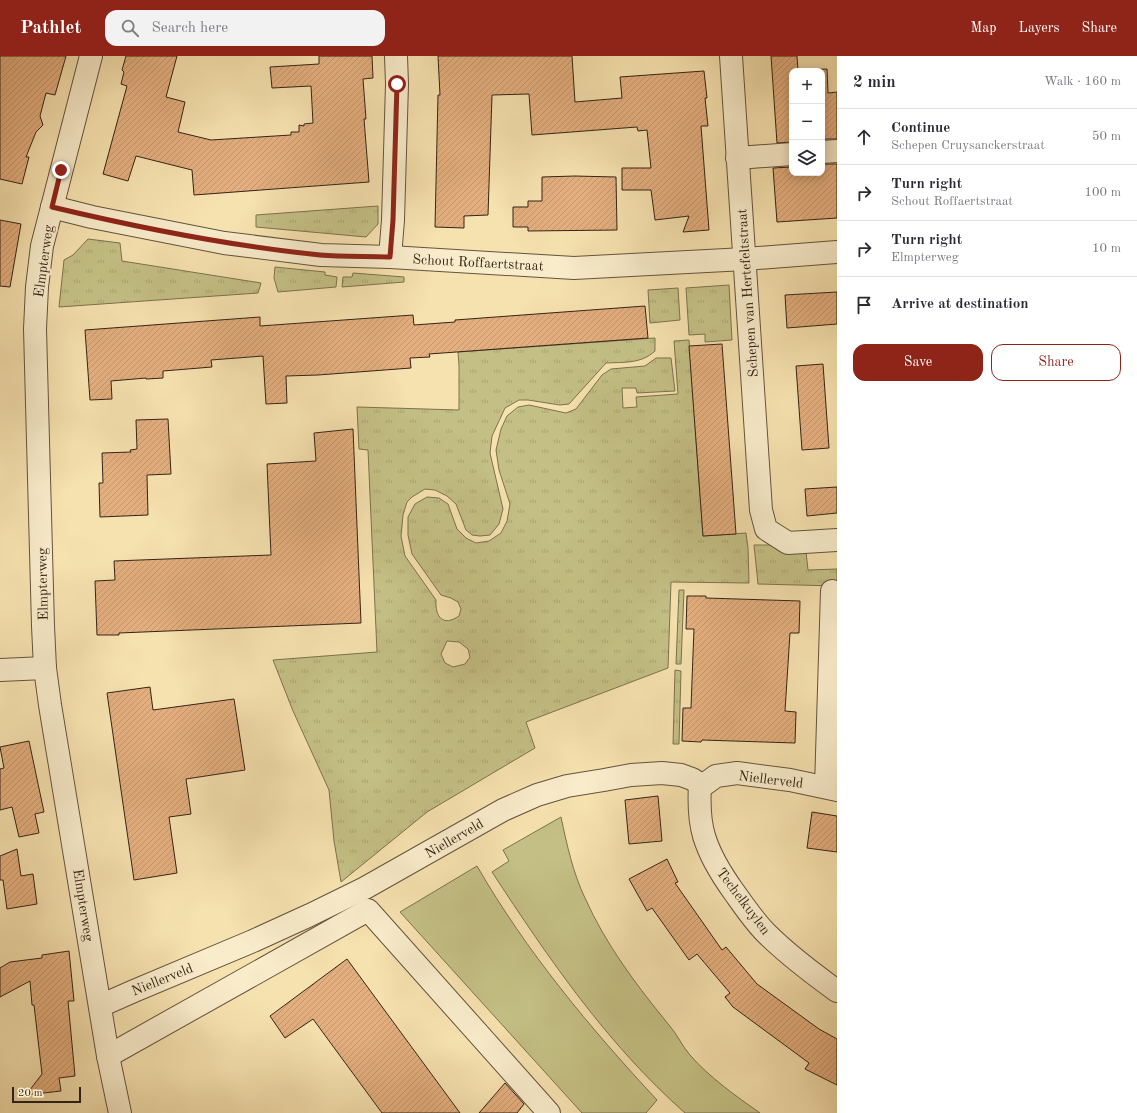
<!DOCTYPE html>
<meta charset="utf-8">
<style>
:root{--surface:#fff;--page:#f2f2f3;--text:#2b2b33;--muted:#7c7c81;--line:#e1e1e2;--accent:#8f2418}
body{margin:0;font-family:"Old Standard TT",serif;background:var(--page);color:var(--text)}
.controls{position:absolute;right:12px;top:12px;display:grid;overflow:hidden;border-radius:8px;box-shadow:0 2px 10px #0003}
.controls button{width:36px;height:36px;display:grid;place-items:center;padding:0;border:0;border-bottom:1px solid var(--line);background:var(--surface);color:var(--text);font:20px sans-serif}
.scale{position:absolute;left:12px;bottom:10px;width:69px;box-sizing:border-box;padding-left:4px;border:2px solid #342317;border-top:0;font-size:11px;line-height:14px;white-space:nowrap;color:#342317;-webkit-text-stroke:3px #f9eccb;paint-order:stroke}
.stop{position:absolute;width:12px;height:12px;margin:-9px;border:3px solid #8f2418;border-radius:50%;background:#fff}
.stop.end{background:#8f2418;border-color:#fff;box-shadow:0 1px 4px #0008}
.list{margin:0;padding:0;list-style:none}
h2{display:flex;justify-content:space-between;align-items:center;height:52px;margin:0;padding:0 16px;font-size:17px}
h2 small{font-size:13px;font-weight:400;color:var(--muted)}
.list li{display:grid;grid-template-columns:26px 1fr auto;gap:12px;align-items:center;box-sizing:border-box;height:56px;padding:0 16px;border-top:1px solid var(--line)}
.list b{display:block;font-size:15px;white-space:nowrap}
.list p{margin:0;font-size:13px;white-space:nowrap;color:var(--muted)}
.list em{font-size:13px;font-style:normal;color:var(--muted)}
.actions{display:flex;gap:8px;padding:12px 16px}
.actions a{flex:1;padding:9px 0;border:1px solid var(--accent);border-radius:12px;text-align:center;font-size:14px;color:var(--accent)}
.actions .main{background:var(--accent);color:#fff}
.icon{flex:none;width:22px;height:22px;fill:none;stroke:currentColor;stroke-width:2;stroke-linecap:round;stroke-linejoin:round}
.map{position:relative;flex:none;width:837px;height:1057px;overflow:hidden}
header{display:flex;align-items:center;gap:24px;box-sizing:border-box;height:56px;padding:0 20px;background:var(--accent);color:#fff}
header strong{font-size:19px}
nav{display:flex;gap:22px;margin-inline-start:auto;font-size:14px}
.search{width:280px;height:36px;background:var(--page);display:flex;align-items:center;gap:10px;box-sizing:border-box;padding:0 14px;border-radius:12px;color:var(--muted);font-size:15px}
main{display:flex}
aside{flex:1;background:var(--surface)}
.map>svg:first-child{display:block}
.grass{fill:url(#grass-tufts);stroke:#7c724e;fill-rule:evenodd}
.garden{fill:#c4c085;stroke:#7c724e}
.building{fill:url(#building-hatch);stroke:#342317}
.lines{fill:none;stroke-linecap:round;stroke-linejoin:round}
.minor-casing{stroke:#64533d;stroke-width:24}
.minor{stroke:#f9eccb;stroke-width:22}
.route{stroke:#8f2418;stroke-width:5}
.labels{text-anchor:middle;stroke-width:4;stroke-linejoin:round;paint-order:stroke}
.street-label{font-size:14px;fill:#342317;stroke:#f9eccb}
</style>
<header>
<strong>Pathlet</strong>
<div class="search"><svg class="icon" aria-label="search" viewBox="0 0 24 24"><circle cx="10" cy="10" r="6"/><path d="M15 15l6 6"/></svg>Search here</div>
<nav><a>Map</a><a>Layers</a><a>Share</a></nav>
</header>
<main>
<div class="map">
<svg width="837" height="1057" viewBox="0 0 837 1057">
<defs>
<pattern id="grass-tufts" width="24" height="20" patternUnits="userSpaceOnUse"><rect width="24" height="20" fill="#c4c085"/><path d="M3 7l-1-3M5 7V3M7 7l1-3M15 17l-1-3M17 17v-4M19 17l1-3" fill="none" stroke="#a9a572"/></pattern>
<pattern id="building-hatch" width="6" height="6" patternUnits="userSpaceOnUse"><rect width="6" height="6" fill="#e4af7e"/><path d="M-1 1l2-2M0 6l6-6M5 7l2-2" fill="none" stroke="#c4966c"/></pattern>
</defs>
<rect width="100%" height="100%" fill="#f6e2af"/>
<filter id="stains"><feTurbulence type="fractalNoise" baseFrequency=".005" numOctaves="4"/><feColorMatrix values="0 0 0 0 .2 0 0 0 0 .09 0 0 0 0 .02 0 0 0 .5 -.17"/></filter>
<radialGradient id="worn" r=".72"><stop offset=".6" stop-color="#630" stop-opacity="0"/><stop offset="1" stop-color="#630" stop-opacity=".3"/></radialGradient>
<g class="grass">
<path d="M 378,150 L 378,168 L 366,181 L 256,171 L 256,159 Z"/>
<path d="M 88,183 L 120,187 L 122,205 L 261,227 L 258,237 L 59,251 L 64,204 L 73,199 Z"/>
<path d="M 275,211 L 325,216 L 325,219 L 337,221 L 336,231 L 278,236 L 274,222 Z"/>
<path d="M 353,217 L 404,221 L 404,226 L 342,231 L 343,221 L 352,221 Z"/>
<path d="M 729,229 L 732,284 L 705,286 L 705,278 L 689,279 L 686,232 Z"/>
<path d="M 678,232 L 680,264 L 650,267 L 648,234 Z"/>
<path d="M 655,282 L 655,295 C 641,308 624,306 606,307 L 569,348 L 560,349 L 528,344 L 519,344 L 505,352 L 492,380 L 490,397 L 503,453 L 499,468 L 490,479 L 480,480 L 472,479 L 466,474 L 456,448 L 447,440 L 435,434 L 425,433 L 412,441 L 407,446 L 403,459 L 401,480 L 405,500 L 436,544 C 435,561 443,571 459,560 L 461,553 L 458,546 L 451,542 L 441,539 L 412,498 L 408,479 L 408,461 L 415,448 L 427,441 L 439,442 L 448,448 L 457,473 L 466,482 L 476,487 L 489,485 L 501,477 L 507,465 L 510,448 L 499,414 L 496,394 L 501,373 L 507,360 L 518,351 L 529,349 L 566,357 L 576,353 L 602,319 L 611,313 L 645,310 L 656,302 L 671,302 L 675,335 L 637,337 L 636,332 L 622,332 L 623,352 L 637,351 L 636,341 L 678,338 L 674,285 L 689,284 L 703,480 L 746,477 L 748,492 L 749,527 L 671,526 L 668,612 L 526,666 L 535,692 L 427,756 L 341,826 L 334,785 L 329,734 L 293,655 L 273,604 L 377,596 L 368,394 L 359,393 L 357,351 L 459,354 L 459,310 L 458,296 ZM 447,585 L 459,586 L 468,593 L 470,601 L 465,608 L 453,611 L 445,607 L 441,598 Z"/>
<path d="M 754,489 L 770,489 L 782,497 L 806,496 L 808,514 L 837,513 L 837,530 L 758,528 Z"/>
<path d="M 679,534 L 684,534 L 681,608 L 676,608 Z"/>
<path d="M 675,614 L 681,615 L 679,688 L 673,688 Z"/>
</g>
<g class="garden">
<path d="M 561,761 C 567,789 573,817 585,842 C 606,889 637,930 669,969 C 677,978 682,990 690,999 C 710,1022 736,1040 760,1057 L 685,1057 C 607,988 549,903 492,816 L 509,805 L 503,794 Z"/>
<path d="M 477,810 C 526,895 590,972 657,1044 L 646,1057 L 582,1057 L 400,856 Z"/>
</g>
<g class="building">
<path d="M 0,0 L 66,0 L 55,39 L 46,37 L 40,60 L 43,69 L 36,76 L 26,101 L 29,101 L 22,128 L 0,123 Z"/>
<path d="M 126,0 L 177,0 L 166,41 L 185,46 L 178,76 L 211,84 L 291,79 L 291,76 L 299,76 L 299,69 L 304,70 L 304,68 L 313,67 L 311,30 L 272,32 L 270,11 L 319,8 L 319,0 L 372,0 L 373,22 L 363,23 L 366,63 L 364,63 L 369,126 L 194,139 L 192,114 L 136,100 L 128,125 L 103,118 L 127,30 L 121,28 L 124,16 L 122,14 Z"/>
<path d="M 438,0 L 572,0 L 575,46 L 622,42 L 620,21 L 704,15 L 707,42 L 705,42 L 708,70 L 701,70 L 709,174 L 683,176 L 689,160 L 655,164 L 651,134 L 622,134 L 622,112 L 651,112 L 647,74 L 638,75 L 637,71 L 532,79 L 529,38 L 492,39 L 488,159 L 464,160 L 464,172 L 435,171 L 438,39 L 440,39 Z"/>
<path d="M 771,0 L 797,0 L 798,14 L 827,13 L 828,37 L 837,36 L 837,83 L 822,83 L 822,15 L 792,15 L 792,86 L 777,87 Z"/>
<path d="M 822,108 L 837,108 L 837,162 L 777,166 L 773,112 L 792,111 L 792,117 L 822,117 Z"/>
<path d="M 575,120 L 616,121 L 617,174 L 528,175 L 528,171 L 513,171 L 513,151 L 528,151 L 528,145 L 542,145 L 542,121 Z"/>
<path d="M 0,164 L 21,168 L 10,231 L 0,230 Z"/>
<path d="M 837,236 L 837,268 L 787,272 L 785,239 Z"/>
<path d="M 645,250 L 648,282 L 429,298 L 430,301 L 410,302 L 411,312 L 318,319 L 286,320 L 287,347 L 266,348 L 263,300 L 211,304 L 212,311 L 163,315 L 163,322 L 146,323 L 146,322 L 111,325 L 112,343 L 90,344 L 85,274 L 260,261 L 260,270 L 413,259 L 414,269 L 455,266 L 455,264 Z"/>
<path d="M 722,288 L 736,478 L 703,480 L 689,290 Z"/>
<path d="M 823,308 L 829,392 L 802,394 L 796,310 Z"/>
<path d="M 168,363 L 171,418 L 147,419 L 148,459 L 100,461 L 99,427 L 103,427 L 102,397 L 131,396 L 130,394 L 137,393 L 136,364 Z"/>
<path d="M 353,373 L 361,567 L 119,577 L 119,579 L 97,579 L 95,525 L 115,524 L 114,505 L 271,499 L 267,408 L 316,405 L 314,377 Z"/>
<path d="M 837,431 L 837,457 L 807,460 L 805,433 Z"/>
<path d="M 687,540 L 706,540 L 706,542 L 800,545 L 799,577 L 790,577 L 785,655 L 796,656 L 795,687 L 702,684 L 701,686 L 682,685 L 683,652 L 691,652 L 693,598 L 694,573 L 686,573 Z"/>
<path d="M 150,631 L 153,654 L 234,643 L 245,714 L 186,723 L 191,758 L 169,761 L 177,817 L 134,824 L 107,637 Z"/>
<path d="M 29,685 L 44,756 L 35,758 L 39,777 L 19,781 L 12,751 L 0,754 L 0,713 L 4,712 L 0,691 Z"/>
<path d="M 658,740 L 662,785 L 629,788 L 625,744 Z"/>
<path d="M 812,756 L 837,760 L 837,796 L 807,792 Z"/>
<path d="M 17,793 L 21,820 L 33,818 L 37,848 L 7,853 L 3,824 L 0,824 L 0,800 Z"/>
<path d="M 667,803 L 678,826 L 675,827 L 722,894 L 726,891 L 757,928 L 819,973 L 837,983 L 837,1029 L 805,1013 L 809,1007 L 733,951 L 725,941 L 730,937 L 697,898 L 689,904 L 652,852 L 647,855 L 629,823 Z"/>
<path d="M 69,895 L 74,945 L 68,945 L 75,1020 L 59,1022 L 61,1035 L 26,1039 L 42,1018 L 34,949 L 32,949 L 30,925 L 0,941 L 0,912 L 10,906 L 42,902 L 42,899 Z"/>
<path d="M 347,903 L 460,1057 L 382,1057 L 313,963 L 285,982 L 270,960 Z"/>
<path d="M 505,1027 L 524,1048 L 517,1057 L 479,1057 Z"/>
</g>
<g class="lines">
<g class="minor-casing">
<g id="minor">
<path d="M 91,0 L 42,190 L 37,231 L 35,273 L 43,570 L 45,612 L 50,649 L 108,1000 L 120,1057"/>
<path d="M 731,0 L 761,454 L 766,473 L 788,487 L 837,484"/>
<path d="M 822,96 L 837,95"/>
<path d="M 737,102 L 792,98"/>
<path d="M 52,151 L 92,161 L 224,187 L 321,199 L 390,201 L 574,212 L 745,203 L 837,196"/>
<path d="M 390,201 L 393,164 L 397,28 L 396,0"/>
<path d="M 0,614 L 45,612"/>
<path d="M 700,728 C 699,745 699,763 704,780 C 710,800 721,818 734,836 C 744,850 754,865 766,877 C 788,899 812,917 837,935"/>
<path d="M 826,731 L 832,535"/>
<path d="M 100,950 L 134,935 L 253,885 L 310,859 L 365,832 L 503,754 L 537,739 L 567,730 L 604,724 L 631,719 L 662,717 L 681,719 L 692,723 L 700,728 L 705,728 L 716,720 L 737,717 L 790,724 L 837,734"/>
<path d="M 108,1000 L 368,854 L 549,1057"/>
</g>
</g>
<use href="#minor" class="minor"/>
</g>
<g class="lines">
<path class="route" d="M 61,114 L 52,151 C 140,172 230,190 320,199 C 343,201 367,200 390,201 L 393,164 L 397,28"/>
</g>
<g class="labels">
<g class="street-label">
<text transform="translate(43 205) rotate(-82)" y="5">Elmpterweg</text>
<text transform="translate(478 206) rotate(3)" y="5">Schout Roffaertstraat</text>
<text transform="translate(747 237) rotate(-94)" y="5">Schepen van Hertefeltstraat</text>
<text transform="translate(42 528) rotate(-91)" y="5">Elmpterweg</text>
<text transform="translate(771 723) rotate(7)" y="5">Niellerveld</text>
<text transform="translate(454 782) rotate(-30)" y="5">Niellerveld</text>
<text transform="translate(744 845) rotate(53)" y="5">Techelkuylen</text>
<text transform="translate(84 849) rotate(81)" y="5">Elmpterweg</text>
<text transform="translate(162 923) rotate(-22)" y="5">Niellerveld</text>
</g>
</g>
<rect width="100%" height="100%" filter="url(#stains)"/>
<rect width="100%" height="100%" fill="url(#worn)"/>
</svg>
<div class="controls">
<button>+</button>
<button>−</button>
<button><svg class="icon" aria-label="layers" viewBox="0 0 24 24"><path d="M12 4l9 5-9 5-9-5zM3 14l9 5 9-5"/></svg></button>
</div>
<div class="scale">20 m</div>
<div class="stop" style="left:397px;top:28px"></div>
<div class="stop end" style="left:61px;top:114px"></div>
</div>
<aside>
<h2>2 min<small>Walk · 160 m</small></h2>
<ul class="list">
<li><svg class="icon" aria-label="ahead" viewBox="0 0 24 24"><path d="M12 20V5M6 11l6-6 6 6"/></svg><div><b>Continue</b><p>Schepen Cruysanckerstraat</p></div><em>50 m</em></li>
<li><svg class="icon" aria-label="right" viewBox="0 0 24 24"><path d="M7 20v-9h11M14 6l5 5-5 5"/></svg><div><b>Turn right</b><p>Schout Roffaertstraat</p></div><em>100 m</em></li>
<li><svg class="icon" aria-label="right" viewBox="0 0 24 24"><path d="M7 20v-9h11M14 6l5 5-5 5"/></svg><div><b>Turn right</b><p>Elmpterweg</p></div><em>10 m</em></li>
<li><svg class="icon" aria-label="arrive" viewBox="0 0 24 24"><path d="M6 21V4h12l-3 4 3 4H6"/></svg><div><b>Arrive at destination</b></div></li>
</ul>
<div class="actions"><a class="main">Save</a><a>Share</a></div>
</aside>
</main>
